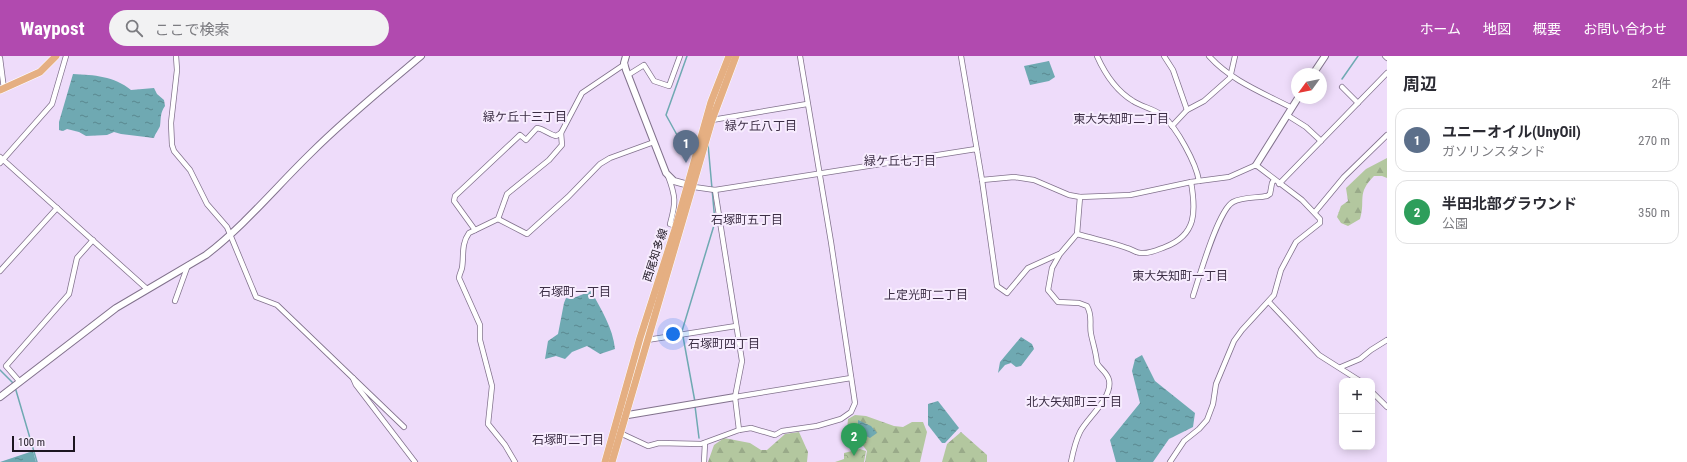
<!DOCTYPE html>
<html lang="ja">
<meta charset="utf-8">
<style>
:root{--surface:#fff;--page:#f2f2f3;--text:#2b2b33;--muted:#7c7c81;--line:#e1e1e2;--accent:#b14aaf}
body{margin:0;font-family:"Roboto Condensed","Noto Sans JP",sans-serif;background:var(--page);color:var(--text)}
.controls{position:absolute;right:12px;bottom:12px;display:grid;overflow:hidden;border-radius:8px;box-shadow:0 2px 10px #0003}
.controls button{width:36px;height:36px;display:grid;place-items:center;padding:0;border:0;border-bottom:1px solid var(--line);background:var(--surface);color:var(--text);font:20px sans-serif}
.compass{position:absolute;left:1291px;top:12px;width:36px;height:36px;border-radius:50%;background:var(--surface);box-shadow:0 2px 10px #0003;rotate:237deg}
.scale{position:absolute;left:12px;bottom:10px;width:63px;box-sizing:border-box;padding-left:4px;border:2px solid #1c1520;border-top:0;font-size:11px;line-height:14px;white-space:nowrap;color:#1c1520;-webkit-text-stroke:3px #f7ecfe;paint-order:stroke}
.you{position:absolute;left:673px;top:278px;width:14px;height:14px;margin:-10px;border:3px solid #fff;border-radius:50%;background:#1a73e8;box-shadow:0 0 0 6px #1a73e833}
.badge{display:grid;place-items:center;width:26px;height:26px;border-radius:50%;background:var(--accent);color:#fff;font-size:13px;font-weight:700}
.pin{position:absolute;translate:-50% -33px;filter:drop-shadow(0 1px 2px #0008)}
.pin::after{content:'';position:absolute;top:21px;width:14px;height:12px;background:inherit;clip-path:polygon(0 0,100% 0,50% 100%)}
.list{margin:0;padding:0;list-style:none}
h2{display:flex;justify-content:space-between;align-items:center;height:52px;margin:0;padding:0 16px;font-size:17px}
h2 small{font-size:13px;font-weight:400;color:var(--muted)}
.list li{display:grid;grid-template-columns:26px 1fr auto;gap:12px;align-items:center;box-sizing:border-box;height:64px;margin:0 8px 8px;padding:0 8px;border:1px solid var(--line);border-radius:12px}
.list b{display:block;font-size:15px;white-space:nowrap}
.list p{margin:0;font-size:13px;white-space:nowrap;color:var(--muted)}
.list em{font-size:13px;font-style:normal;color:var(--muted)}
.icon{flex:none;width:22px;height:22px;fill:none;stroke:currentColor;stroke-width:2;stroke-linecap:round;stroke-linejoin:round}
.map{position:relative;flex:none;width:1387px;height:406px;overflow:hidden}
header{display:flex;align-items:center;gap:24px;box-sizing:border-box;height:56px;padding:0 20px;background:var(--accent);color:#fff}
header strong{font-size:19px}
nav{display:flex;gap:22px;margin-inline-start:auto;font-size:14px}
.search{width:280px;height:36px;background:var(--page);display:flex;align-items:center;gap:10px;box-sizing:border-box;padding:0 14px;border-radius:22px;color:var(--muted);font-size:15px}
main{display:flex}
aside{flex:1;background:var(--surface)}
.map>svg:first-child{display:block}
.forest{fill:url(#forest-firs)}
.park{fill:url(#park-crowns)}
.water{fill:url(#water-ripples)}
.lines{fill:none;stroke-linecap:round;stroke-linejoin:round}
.stream{stroke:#6fa9b2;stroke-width:1.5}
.minor-casing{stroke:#82728d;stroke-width:6}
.tertiary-casing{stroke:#82728d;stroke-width:8}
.primary-casing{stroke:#fff;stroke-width:8}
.minor{stroke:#fff;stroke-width:4.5}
.tertiary{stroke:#fff;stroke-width:6}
.primary{stroke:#e5af82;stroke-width:7}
.labels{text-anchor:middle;stroke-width:4;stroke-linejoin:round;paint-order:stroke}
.street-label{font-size:11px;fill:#1c1520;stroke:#f7ecfe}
.neighbourhood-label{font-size:12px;fill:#3c2e45;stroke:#f7ecfe}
</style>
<header>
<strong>Waypost</strong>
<div class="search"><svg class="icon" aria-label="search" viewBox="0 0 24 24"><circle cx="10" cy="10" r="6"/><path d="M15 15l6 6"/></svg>ここで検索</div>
<nav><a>ホーム</a><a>地図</a><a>概要</a><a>お問い合わせ</a></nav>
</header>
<main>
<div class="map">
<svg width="1387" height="406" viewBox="0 0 1387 406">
<defs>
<pattern id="forest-firs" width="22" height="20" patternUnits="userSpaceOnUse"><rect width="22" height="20" fill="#b3c79f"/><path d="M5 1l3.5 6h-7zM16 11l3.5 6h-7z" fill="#99aa89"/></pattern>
<pattern id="park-crowns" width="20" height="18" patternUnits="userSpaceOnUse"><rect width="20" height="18" fill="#b3c79f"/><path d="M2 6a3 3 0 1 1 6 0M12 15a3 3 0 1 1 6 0" fill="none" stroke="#99aa89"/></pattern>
<pattern id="water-ripples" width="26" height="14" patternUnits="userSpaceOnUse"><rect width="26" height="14" fill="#6fa9b2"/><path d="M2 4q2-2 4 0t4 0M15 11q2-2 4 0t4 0" fill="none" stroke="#5a8890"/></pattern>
</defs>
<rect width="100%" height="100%" fill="#eedcfa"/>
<g class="forest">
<path d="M 1387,102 L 1387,122 L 1382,120 L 1374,120 C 1356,138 1366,144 1360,163 L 1348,170 L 1341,167 L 1337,161 L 1341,150 L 1348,145 L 1346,132 L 1366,113 Z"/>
<path d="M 855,359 L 866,360 L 894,370 L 903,371 L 912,366 L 923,366 L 927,376 L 920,406 L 865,406 L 867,395 L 861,387 L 852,386 L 847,374 L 848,363 Z"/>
<path d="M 799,376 L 808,396 L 807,406 L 708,406 L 714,389 L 724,382 L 750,387 L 761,394 L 767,394 L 785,378 Z"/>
<path d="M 961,376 L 987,399 L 987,406 L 942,406 L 947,388 Z"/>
</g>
<path class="park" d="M 860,393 L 866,395 L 864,406 L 835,406 L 844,403 L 844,397 Z"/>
<g class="water">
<path d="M 1049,5 L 1055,21 L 1049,25 L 1030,29 L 1024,10 Z"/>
<path d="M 73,18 C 94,19 114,20 131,34 L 154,32 L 157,38 L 164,44 L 165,50 C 160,57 161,62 160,70 C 159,73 155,78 154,82 L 121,78 L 114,76 L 107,79 L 86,80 L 79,76 L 67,73 L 63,75 L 59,74 L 59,66 Z"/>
<path d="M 591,235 C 601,253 613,272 615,293 L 600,298 L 587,290 L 572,296 L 565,303 L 556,300 L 545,303 L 548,285 L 558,278 L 564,247 L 566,242 L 571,243 Z"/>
<path d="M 1021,281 L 1032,288 L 1034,293 L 1021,310 L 1016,311 L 1011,307 L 1005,309 L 998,317 L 1000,306 Z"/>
<path d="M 1142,299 L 1155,325 L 1195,357 L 1193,371 L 1169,383 L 1153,406 L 1116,406 L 1110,384 L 1140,347 L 1132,315 L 1135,303 Z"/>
<path d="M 938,345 L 959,372 L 945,387 L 942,387 L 928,369 L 928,348 Z"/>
<path d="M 858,364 L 871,370 L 877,377 L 870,382 L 858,376 Z"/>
<path d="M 33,395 L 36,406 L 0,406 Z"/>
</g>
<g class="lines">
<g class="stream">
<path d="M 687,0 L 666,59 L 677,79 L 697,85"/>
<path d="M 1342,23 L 1358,0"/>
<path d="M 0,314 L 14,328"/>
<path d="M 15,331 L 37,406"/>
<path d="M 695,346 L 682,275 L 715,166 L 708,88"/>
<path d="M 695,350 L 699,382"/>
</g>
<g class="minor-casing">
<g id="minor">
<path d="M 176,0 L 177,14 L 171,67 L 172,89 L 174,95 L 190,114 L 207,148 L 227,171 L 256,241 L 277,249 L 404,371"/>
<path d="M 961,0 L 982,124 L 997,230 L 1007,237 L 1028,212 L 1059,198"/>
<path d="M 1097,0 C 1105,18 1115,34 1133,45 C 1142,51 1155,53 1163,60 C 1177,72 1196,107 1199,125"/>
<path d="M 1164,0 L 1173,14 L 1187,54"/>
<path d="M 1209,0 C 1230,24 1263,37 1292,52"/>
<path d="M 1385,0 L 1387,2"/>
<path d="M 0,2 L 4,33"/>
<path d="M 628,19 L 644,9 L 654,25 L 669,30 L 680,0"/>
<path d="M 1342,31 L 1358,47"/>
<path d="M 1287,59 L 1306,71 L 1321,85"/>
<path d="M 712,64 L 807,48"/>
<path d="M 1172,70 L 1187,54 L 1204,45 L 1230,22 L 1235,0"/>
<path d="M 0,101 L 147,233"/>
<path d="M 0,107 L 52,48 L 66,0"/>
<path d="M 668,120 C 676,141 676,147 670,168 L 676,170"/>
<path d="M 982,124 L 1014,121 L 1034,124 L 1069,139 L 1080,141 L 1130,139 L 1191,126 L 1229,121 L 1256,109 L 1302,144 L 1320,163 L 1320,167 L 1296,186 L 1281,214 L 1274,239 L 1242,274 L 1234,285 L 1216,328 L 1213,348 L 1207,364 L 1199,373 L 1184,385 L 1170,406"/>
<path d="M 1279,128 L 1387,17"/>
<path d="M 694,131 L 715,134 L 976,93 L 977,95"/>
<path d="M 715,134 L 742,305 L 735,341 L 739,374"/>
<path d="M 1315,156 L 1344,121 L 1387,79"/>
<path d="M 498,163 L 527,178 L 568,141 L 600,108 L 610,102 L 654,86"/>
<path d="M 475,174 L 454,145 L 455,140 L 520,79 L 526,84 L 537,72 C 544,73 548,78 556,80 L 561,77 L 582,37 L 625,8"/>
<path d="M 1077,178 C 1094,183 1111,186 1127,192 C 1132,193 1136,197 1141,197 C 1149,198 1157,194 1165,191 C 1197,179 1196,155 1191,126"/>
<path d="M 0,215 L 57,152"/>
<path d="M 1193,240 C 1199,222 1218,154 1233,146 C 1242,141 1257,142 1267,140 L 1270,138 L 1272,127 L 1274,124"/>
<path d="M 175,245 L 188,209"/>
<path d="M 1269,246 L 1319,299 L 1360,325"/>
<path d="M 647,284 L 736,270"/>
<path d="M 1341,311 L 1360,303 L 1371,294 L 1387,284"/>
<path d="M 353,322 L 356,329 L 415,406"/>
<path d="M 20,326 L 6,310 L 69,238 L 77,202 L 93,184"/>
<path d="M 1372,336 L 1387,351"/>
<path d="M 735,341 L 851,322"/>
<path d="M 620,377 L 648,390 L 659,387 L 701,388 L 739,374 L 751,372 L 775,379 L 782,375 L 817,370 L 841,363 L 851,356 L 855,347 L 831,186 L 800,0"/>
<path d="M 515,406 L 505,389 L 488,368 L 492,330 L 480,284 L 480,269 L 459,222 C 459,219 461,216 462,212 C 464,200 461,188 469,177 L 498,163 L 507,138 L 549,104 L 562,89 L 561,77"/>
<path d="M 704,406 L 705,387"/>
<path d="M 1071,406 C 1073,396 1075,386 1080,376 C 1087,362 1113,342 1109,324 C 1107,316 1100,313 1097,307 C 1096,296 1093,288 1091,278 C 1089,268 1093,260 1087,250 L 1079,247 L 1058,246 L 1048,234 L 1052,212 L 1060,198 L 1077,178 L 1080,141"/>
</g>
</g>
<g class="tertiary-casing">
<g id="tertiary">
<path d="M 626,0 L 624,7 L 626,14 L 666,117 L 674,125 L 692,130"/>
<path d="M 1313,18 L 1325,0"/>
<path d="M 1256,109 L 1298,42"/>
<path d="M 0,341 L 116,252 L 206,199 C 245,169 276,131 311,97 C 345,63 383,32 421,0"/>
<path d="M 622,360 L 735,341"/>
</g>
</g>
<g class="primary-casing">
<g id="primary">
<path d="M 0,34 L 40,16 L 56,0"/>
<path d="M 605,406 L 640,282 L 676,170 L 711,46 L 729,0"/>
<path d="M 612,406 L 712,64 L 736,0"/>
</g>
</g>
<use href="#minor" class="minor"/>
<use href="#tertiary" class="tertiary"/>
<use href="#primary" class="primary"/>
</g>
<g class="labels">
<g class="street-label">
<text transform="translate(655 199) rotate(-72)" y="4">西尾知多線</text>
</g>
<g class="neighbourhood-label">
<text x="525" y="65">緑ケ丘十三丁目</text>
<text x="1121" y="67">東大矢知町二丁目</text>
<text x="761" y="74">緑ケ丘八丁目</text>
<text x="900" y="109">緑ケ丘七丁目</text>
<text x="747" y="168">石塚町五丁目</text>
<text x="1180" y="224">東大矢知町一丁目</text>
<text x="575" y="240">石塚町一丁目</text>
<text x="926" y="243">上定光町二丁目</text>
<text x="724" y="292">石塚町四丁目</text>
<text x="1074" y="350">北大矢知町三丁目</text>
<text x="568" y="388">石塚町二丁目</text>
</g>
</g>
</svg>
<div class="controls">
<button>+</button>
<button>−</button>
</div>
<svg class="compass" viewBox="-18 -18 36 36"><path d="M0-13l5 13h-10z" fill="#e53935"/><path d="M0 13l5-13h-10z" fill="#7c7c81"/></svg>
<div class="scale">100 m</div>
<div class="you"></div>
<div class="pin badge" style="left:686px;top:107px;background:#5c6f8a">1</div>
<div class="pin badge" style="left:854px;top:400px;background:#2e9e5b">2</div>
</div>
<aside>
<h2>周辺<small>2件</small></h2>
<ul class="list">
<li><span class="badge" style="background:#5c6f8a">1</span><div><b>ユニーオイル(UnyOil)</b><p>ガソリンスタンド</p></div><em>270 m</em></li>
<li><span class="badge" style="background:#2e9e5b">2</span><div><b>半田北部グラウンド</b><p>公園</p></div><em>350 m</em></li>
</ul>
</aside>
</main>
